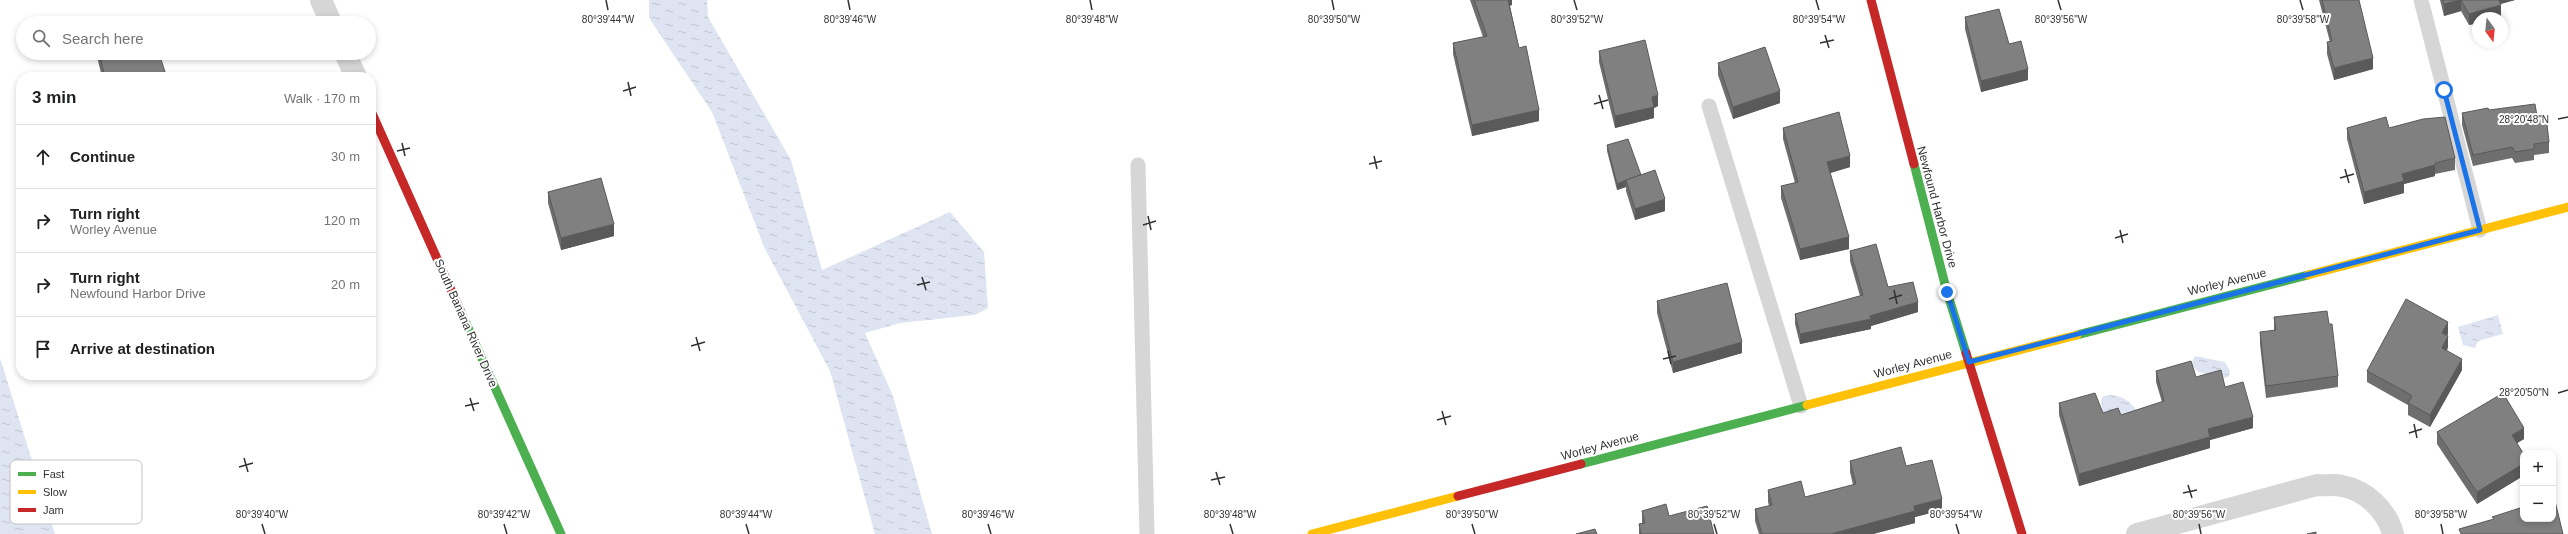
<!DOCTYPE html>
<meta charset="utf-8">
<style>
:root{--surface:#fff;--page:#f6f6f6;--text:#202124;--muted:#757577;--line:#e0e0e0}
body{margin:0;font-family:Helvetica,sans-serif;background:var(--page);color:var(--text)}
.controls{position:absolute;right:12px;bottom:12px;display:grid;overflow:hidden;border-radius:8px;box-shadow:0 2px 6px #0003}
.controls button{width:36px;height:36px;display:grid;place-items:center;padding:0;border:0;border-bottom:1px solid var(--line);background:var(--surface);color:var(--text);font:20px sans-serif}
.compass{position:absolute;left:2472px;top:12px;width:36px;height:36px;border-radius:50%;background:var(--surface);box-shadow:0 2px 6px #0003;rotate:165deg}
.stop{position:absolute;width:12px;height:12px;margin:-9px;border:3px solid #1a73e8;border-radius:50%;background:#fff}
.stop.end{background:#1a73e8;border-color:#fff;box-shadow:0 1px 4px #0008}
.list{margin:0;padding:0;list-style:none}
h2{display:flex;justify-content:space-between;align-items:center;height:52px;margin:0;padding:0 16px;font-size:17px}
h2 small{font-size:13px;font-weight:400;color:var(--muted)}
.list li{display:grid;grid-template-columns:26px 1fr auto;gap:12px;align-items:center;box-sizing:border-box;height:64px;padding:0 16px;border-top:1px solid var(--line)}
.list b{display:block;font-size:15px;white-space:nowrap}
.list p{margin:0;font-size:13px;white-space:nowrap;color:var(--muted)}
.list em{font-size:13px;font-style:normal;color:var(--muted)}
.icon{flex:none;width:22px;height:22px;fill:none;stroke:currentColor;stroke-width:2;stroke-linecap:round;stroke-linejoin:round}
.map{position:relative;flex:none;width:2568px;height:534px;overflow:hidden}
.search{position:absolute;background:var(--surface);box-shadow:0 2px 6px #0003;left:16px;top:16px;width:360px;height:44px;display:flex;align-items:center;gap:10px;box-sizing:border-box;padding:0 14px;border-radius:22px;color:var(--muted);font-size:15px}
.panel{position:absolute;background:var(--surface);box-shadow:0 2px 6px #0003;left:16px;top:72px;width:360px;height:308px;border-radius:16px}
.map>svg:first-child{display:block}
.water{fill:url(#water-ripples)}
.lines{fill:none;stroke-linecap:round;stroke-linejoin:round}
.lane{stroke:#d6d6d6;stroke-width:15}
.street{stroke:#d6d6d6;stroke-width:22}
.fast{stroke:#4caf50;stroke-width:9}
.slow{stroke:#ffc107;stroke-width:9}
.jam{stroke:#c62828;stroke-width:9}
.wall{fill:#6e6e6e}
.shaded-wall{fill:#5a5a5a}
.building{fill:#808080;stroke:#5a5a5a}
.route{stroke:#1a73e8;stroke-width:5}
.ticks{fill:none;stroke:#323232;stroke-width:1.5}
.labels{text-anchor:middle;stroke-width:4;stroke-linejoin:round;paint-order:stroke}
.street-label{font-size:12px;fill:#323232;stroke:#fff}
.key{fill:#fff;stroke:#c2c2c2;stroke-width:1}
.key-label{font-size:11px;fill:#323232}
.ticks-label{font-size:10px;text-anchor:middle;fill:#323232;stroke:#fff;stroke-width:4;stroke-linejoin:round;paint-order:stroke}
</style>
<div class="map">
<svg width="2568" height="534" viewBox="0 0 2568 534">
<defs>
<pattern id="water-ripples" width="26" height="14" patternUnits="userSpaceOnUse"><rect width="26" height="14" fill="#dee4f1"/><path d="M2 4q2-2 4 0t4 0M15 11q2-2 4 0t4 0" fill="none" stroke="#bfc4cf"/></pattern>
</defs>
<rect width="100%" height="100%" fill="#fff"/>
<g class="water">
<path d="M 649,0 L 707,0 L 708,17 L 791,160 L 822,270 L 950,212 L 984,252 L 988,308 L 975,315 L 900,323 L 865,333 L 893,396 L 932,534 L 875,534 L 830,371 L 765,249 L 712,112 L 649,18 Z"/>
<path d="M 2498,315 L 2503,334 L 2478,341 L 2475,348 L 2463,345 L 2458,327 Z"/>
<path d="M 2195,356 L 2225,362 L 2230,371 L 2229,376 L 2220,380 L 2197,371 L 2191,364 Z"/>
<path d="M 0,358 L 55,534 L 0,534 Z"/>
<path d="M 2112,395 C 2124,397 2134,403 2138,415 L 2136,418 L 2103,414 L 2101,400 L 2103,396 Z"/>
</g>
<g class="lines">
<g class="lane">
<path d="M 2421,0 L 2480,230"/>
<path d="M 1709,106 L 1801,406"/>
<path d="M 1138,165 L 1147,534"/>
</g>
<g class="street">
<path d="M 321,0 L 331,23"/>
<path d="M 345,53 L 356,77"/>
<path d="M 2137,534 L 2317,485 C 2325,486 2334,484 2342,486 C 2366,490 2387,511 2393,534"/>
</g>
<g class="fast">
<path d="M 1914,164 L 1947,292 L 1966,353"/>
<path d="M 460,310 L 561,534"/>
<path d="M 2077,335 L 2308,275"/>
<path d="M 1581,464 L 1807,405"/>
</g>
<g class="slow">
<path d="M 2308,275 L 2568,207"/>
<path d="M 1807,405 L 2077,335"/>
<path d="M 1312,534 L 1458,496"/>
</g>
<g class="jam">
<path d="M 1871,0 L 1914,164"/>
<path d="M 371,111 L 460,310"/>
<path d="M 1966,353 L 2022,534"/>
<path d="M 1458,496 L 1581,464"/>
</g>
</g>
<g class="wall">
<path d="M 1470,0 L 1512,0 L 1512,5 L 1510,6 L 1519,48 L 1539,121 L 1472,136 L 1453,54 L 1453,43 L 1483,37 Z"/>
<path d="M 2319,0 L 2359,0 L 2373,69 L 2334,80 L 2327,54 L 2327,42 L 2330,42 Z"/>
<path d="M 2440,0 L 2515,0 L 2500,4 L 2501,17 L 2495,18 L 2478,18 L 2478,23 L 2469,25 L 2461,11 L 2444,16 Z"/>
<path d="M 1965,17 L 2009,44 L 2028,80 L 1981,92 L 1965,29 Z"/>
<path d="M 1599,51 L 1658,106 L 1654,108 L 1654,118 L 1615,128 L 1599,62 Z"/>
<path d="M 96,53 L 159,53 L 165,77 L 102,77 Z"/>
<path d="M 1718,63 L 1780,103 L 1733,119 L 1718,75 Z"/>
<path d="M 2489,110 L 2537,116 L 2549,142 L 2549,153 L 2534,155 L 2534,160 L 2515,163 L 2512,158 L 2473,166 L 2462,125 L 2462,113 Z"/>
<path d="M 1783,128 L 1850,167 L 1830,173 L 1849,249 L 1800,260 L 1781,198 L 1781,186 L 1795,183 L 1783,139 Z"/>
<path d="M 2347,128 L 2389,128 L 2455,158 L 2455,170 L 2435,174 L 2435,176 L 2404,184 L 2404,193 L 2364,204 L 2347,139 Z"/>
<path d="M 1607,145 L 1641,175 L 1665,211 L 1635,220 L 1626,191 L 1626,187 L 1617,190 L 1607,151 Z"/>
<path d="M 548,192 L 614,236 L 561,250 L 548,203 Z"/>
<path d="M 1850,251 L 1888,287 L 1918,312 L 1871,326 L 1871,329 L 1800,344 L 1795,324 L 1795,314 L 1860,296 L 1850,261 Z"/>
<path d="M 1657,301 L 1742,353 L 1673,373 L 1657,313 Z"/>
<path d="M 2274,317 L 2329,324 L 2338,376 L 2338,387 L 2266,398 L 2260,344 L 2260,332 L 2274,331 Z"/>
<path d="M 2448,334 L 2447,335 L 2448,347 L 2447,351 L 2462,370 L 2430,427 L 2408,415 L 2408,405 L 2406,404 L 2367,382 L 2367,371 Z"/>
<path d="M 2156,371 L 2196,377 L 2225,387 L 2253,428 L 2210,440 L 2210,448 L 2079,486 L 2059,415 L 2059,403 L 2103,413 L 2121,415 L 2162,402 L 2156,382 Z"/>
<path d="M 2437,432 L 2524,439 L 2517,443 L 2523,453 L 2523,476 L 2477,504 L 2437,444 Z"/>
<path d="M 1850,461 L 1906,466 L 1942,510 L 1915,517 L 1915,523 L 1873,534 L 1759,534 L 1755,521 L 1755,509 L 1769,506 L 1768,502 L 1768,490 L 1805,497 L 1853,485 L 1850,472 Z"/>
<path d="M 1642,511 L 1669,516 L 1714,534 L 1639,534 L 1639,524 L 1642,523 Z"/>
</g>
<g class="shaded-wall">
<path d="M 1507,0 L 1512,0 L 1512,5 L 1507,6 Z"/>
<path d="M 2460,0 L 2461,0 L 2461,11 L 2444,16 L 2444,4 Z"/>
<path d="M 2497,0 L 2515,0 L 2497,5 Z"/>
<path d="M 2501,5 L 2501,17 L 2495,18 L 2478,18 L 2478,23 L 2469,25 L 2469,14 Z"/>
<path d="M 2373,58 L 2373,69 L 2334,80 L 2334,68 Z"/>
<path d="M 2028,69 L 2028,80 L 1981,92 L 1981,81 Z"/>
<path d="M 165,72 L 165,77 L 145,77 Z"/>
<path d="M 1780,91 L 1780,103 L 1733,119 L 1733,107 Z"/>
<path d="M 1658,95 L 1658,106 L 1654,108 L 1654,118 L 1615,128 L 1615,116 L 1652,97 Z"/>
<path d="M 1539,110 L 1539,121 L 1472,136 L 1472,125 Z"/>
<path d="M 1850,156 L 1850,167 L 1827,174 L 1827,162 Z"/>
<path d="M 2435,165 L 2435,176 L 2404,184 L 2404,193 L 2364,204 L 2364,192 L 2402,174 Z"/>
<path d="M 1626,181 L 1626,187 L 1617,190 L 1617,184 Z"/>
<path d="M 1665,199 L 1665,211 L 1635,220 L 1635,209 Z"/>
<path d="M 614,224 L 614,236 L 561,250 L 561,238 Z"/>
<path d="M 1849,237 L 1849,249 L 1800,260 L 1800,249 Z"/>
<path d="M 1918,302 L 1918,312 L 1871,326 L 1871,329 L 1800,344 L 1800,334 L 1870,316 Z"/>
<path d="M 2448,322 L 2448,334 L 2442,344 L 2442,333 Z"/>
<path d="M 2448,336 L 2448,347 L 2442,359 L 2442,348 Z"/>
<path d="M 1742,342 L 1742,353 L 1673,373 L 1673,362 Z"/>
<path d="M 2462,359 L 2462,370 L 2430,427 L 2430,415 Z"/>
<path d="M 2253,417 L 2253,428 L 2210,440 L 2210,448 L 2079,486 L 2079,474 L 2208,429 Z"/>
<path d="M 2524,428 L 2524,439 L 2512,446 L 2512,435 Z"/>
<path d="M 2523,464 L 2523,476 L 2477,504 L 2477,492 Z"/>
<path d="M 1942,499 L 1942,510 L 1915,517 L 1915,523 L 1873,534 L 1831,534 L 1914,506 Z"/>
</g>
<g class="building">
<path d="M 1474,0 L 1508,0 L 1519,48 L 1526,46 L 1539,110 L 1472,125 L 1453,43 L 1487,36 Z"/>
<path d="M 2322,0 L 2359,0 L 2373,58 L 2334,68 L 2327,42 L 2332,41 Z"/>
<path d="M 2443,0 L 2460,0 L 2444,4 Z"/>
<path d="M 2461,0 L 2499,0 L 2501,5 L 2469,14 Z"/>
<path d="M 1999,9 L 2009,44 L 2021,41 L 2028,69 L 1981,81 L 1965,17 Z"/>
<path d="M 150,18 L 151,23 L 134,23 Z"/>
<path d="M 1645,40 L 1658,95 L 1652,97 L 1654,107 L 1615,116 L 1599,51 Z"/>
<path d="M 1765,47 L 1780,91 L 1733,107 L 1718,63 Z"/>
<path d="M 99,53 L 159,53 L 165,72 L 145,77 L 105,77 Z"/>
<path d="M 2535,104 L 2537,116 L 2546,115 L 2549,142 L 2534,144 L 2534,149 L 2515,152 L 2512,147 L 2473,155 L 2462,113 L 2488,108 L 2489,110 Z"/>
<path d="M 1839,112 L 1850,156 L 1827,162 L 1849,237 L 1800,249 L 1781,186 L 1798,182 L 1783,128 Z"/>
<path d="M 2386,117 L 2389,128 L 2423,119 L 2445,117 L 2455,158 L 2435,163 L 2435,165 L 2402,174 L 2404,181 L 2364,192 L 2347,128 Z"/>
<path d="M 1628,139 L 1641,175 L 1626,180 L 1617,184 L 1607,145 Z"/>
<path d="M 1655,170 L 1665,199 L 1635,209 L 1626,180 Z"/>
<path d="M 601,178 L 614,224 L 561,238 L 548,192 Z"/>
<path d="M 1876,244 L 1888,287 L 1913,282 L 1918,302 L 1870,316 L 1871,319 L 1800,334 L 1795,314 L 1863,295 L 1850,251 Z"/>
<path d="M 1727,283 L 1742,342 L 1673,362 L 1657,301 Z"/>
<path d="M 2406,299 L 2448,322 L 2442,333 L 2448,336 L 2442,348 L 2462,359 L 2430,415 L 2408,403 L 2412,396 L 2406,392 L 2367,371 Z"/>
<path d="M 2327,311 L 2329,324 L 2332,324 L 2338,376 L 2266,386 L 2260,332 L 2276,330 L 2274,317 Z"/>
<path d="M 2191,361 L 2196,377 L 2221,370 L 2225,387 L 2243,382 L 2253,417 L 2208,429 L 2210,437 L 2079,474 L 2059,403 L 2095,393 L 2103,413 L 2118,408 L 2121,415 L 2164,401 L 2156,371 Z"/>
<path d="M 2503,393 L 2524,428 L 2512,435 L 2523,453 L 2523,464 L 2477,492 L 2437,432 Z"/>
<path d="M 1901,447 L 1906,466 L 1932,460 L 1942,499 L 1914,506 L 1915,511 L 1831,534 L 1762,534 L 1755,509 L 1772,505 L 1768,490 L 1801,481 L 1805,497 L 1856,484 L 1850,461 Z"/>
<path d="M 2553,497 L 2554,497 L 2563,534 L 2461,534 L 2459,529 L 2494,519 L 2492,517 L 2523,507 L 2523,519 L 2553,519 Z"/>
<path d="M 1666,504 L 1669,516 L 1707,506 L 1714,534 L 1641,534 L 1639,524 L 1645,523 L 1642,511 Z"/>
<path d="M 1595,529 L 1597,534 L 1576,534 Z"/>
<path d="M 2316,532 L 2316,534 L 2307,534 Z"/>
</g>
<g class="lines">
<path class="route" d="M 1947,292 L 1969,362 L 2480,230 L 2444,90"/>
</g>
<path class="ticks" d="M 606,0 L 608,10M 848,0 L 850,10M 1090,0 L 1092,10M 1332,0 L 1334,10M 1574,0 L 1577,10M 1816,0 L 1819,10M 2058,0 L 2061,10M 2300,0 L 2303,10M 1825,35 L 1829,48M 1820,43 L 1834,40M 628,82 L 631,96M 623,91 L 636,87M 1599,95 L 1603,109M 1594,104 L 1608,100M 2558,119 L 2568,117M 402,143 L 405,156M 397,151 L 410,148M 1374,156 L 1377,169M 1369,164 L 1382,161M 2345,169 L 2349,183M 2340,178 L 2354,174M 1148,216 L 1151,230M 1143,225 L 1156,221M 2120,230 L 2123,243M 2115,238 L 2128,234M 922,277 L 926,290M 917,285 L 930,282M 1894,290 L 1897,304M 1889,299 L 1902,295M 696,337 L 700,351M 691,346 L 705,342M 1668,351 L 1671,364M 1663,359 L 1676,356M 2558,393 L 2568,390M 470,398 L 474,411M 465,406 L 479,403M 1442,411 L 1446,425M 1437,420 L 1451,416M 2414,424 L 2417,438M 2409,433 L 2422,429M 244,458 L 248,472M 239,467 L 253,463M 1216,472 L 1220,485M 1211,480 L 1225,477M 2188,485 L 2192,498M 2183,493 L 2197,490M 262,524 L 265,534M 504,524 L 507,534M 746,524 L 749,534M 988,524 L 991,534M 1230,524 L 1233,534M 1472,524 L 1475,534M 1714,524 L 1717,534M 1956,524 L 1959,534M 2199,524 L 2201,534M 2441,524 L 2443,534"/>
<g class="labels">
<g class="street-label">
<text transform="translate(1937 207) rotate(75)" y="4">Newfound Harbor Drive</text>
<text transform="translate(2227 282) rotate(-14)" y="4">Worley Avenue</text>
<text transform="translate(466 323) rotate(66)" y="4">South Banana River Drive</text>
<text transform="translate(1913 364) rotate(-15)" y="4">Worley Avenue</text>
<text transform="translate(1600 446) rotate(-15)" y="4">Worley Avenue</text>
</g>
</g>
<rect x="10" y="460" width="132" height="64" rx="6" class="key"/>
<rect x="18" y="472" width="18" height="4" fill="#4caf50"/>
<rect x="18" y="490" width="18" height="4" fill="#ffc107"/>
<rect x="18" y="508" width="18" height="4" fill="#c62828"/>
<g class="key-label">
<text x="43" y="478">Fast</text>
<text x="43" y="496">Slow</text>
<text x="43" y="514">Jam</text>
</g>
<g class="ticks-label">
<text x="608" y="23">80°39'44"W</text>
<text x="850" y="23">80°39'46"W</text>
<text x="1092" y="23">80°39'48"W</text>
<text x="1334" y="23">80°39'50"W</text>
<text x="1819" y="23">80°39'54"W</text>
<text x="1577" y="23">80°39'52"W</text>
<text x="2061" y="23">80°39'56"W</text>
<text x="2303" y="23">80°39'58"W</text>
<text x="2524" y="123">28°20'48"N</text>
<text x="2524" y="396">28°20'50"N</text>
<text x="262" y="518">80°39'40"W</text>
<text x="504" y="518">80°39'42"W</text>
<text x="746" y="518">80°39'44"W</text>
<text x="988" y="518">80°39'46"W</text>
<text x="1230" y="518">80°39'48"W</text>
<text x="1472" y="518">80°39'50"W</text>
<text x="1714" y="518">80°39'52"W</text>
<text x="1956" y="518">80°39'54"W</text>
<text x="2199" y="518">80°39'56"W</text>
<text x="2441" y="518">80°39'58"W</text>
</g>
</svg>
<div class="controls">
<button>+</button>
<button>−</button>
</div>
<svg class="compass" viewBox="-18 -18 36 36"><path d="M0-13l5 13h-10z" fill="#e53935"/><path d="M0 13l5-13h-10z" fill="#757577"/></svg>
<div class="stop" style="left:2444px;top:90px"></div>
<div class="stop end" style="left:1947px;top:292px"></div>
<div class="search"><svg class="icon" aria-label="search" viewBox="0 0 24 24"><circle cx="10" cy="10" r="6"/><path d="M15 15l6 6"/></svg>Search here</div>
<section class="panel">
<h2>3 min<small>Walk · 170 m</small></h2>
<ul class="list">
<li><svg class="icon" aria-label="ahead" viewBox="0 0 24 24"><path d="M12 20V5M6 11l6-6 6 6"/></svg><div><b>Continue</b></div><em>30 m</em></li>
<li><svg class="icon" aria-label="right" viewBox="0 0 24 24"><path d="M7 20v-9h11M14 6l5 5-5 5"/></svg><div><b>Turn right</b><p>Worley Avenue</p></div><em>120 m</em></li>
<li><svg class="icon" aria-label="right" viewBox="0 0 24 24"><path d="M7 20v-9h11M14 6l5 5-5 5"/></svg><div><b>Turn right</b><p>Newfound Harbor Drive</p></div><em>20 m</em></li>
<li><svg class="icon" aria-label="arrive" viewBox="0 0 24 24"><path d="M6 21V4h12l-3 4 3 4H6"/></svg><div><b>Arrive at destination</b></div></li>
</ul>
</section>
</div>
